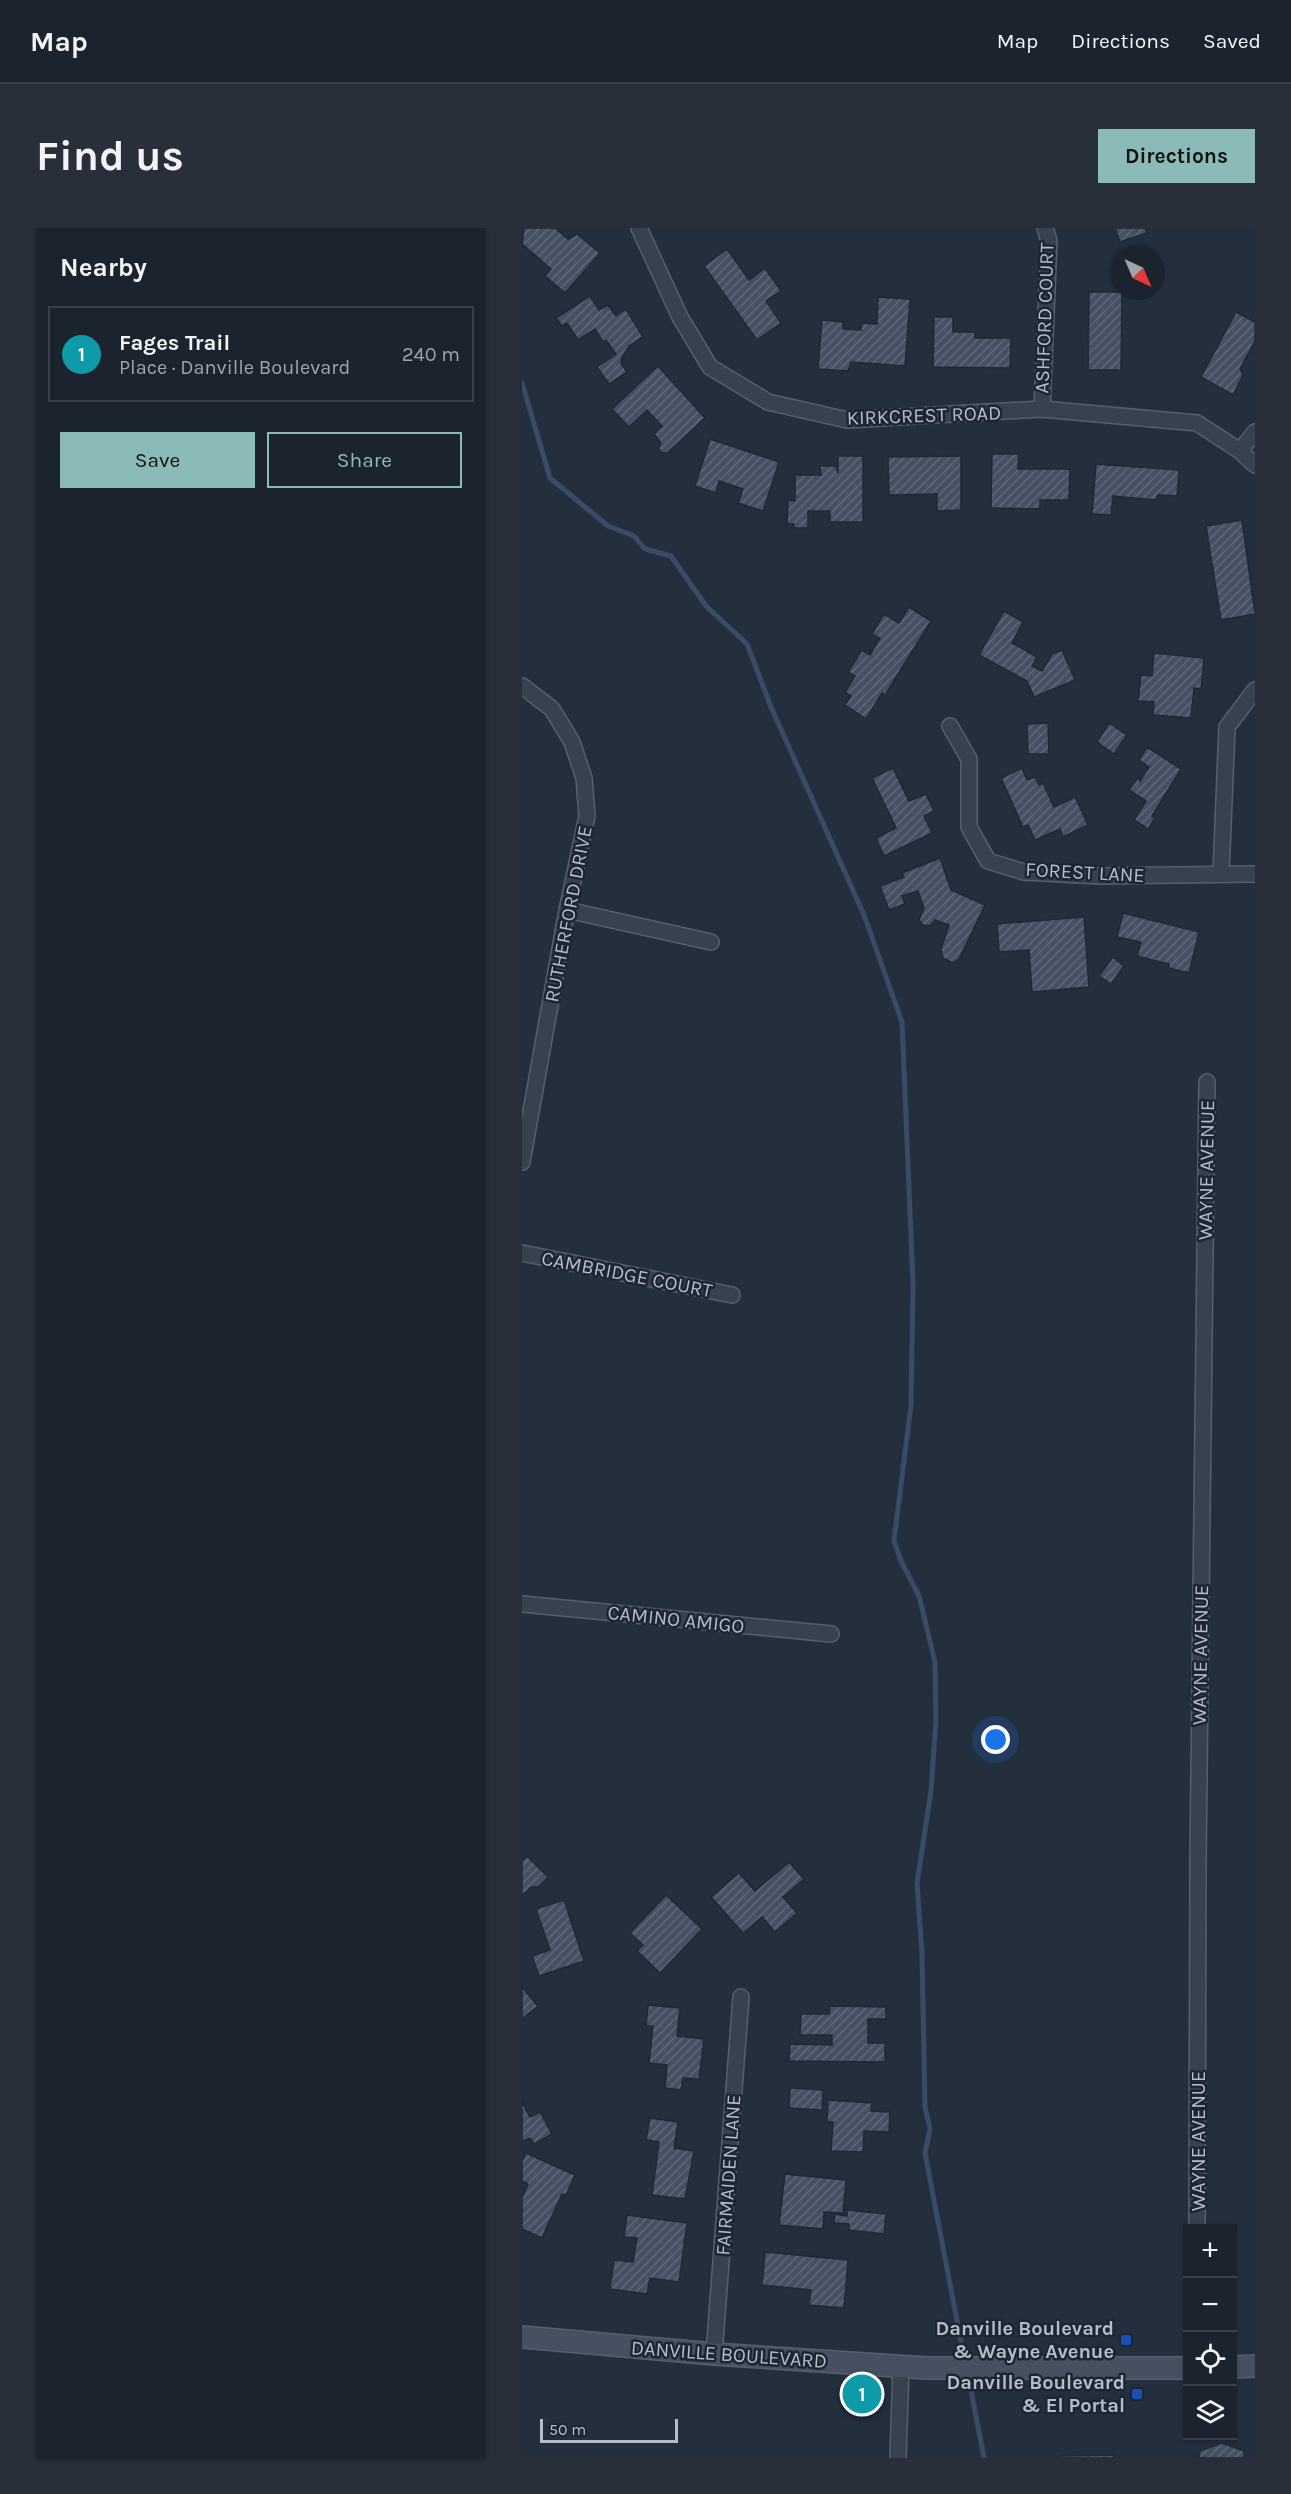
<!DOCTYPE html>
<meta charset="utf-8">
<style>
:root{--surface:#1b232e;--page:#282f3a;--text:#f1f3f6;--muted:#a0a4aa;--line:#39404a;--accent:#8bbbb9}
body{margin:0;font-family:Karla,sans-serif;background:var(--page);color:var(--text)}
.controls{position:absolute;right:18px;bottom:18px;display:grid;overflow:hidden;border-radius:0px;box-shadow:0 2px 4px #0004}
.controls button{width:54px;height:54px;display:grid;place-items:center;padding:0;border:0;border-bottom:2px solid var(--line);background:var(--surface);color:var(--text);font:30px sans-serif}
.compass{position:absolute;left:589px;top:18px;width:54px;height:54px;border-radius:50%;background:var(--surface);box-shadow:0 2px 4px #0004;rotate:136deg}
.scale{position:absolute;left:18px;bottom:15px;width:138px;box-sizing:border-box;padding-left:6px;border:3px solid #b4bcc9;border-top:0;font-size:16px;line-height:21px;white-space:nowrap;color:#b4bcc9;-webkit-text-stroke:4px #1d2633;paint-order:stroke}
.you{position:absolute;left:474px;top:1512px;width:21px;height:21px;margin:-15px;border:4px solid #fff;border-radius:50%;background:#1a73e8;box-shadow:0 0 0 9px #1a73e833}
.badge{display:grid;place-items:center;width:39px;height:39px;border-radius:50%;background:var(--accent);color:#fff;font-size:20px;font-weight:700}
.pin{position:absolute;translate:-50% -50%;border:3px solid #fff;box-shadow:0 2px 6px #0006}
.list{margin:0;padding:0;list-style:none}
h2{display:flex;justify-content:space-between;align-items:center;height:78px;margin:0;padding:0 24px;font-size:26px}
h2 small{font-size:20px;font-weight:400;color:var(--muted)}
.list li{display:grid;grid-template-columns:39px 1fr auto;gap:18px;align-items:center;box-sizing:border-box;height:96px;margin:0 12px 12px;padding:0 12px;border:2px solid var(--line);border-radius:0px}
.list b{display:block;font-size:22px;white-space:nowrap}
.list p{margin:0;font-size:20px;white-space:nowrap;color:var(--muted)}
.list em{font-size:20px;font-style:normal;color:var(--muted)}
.actions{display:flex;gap:12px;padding:18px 24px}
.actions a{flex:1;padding:14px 0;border:2px solid var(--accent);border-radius:0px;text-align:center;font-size:21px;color:var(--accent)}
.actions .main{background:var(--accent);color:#111}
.icon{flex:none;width:33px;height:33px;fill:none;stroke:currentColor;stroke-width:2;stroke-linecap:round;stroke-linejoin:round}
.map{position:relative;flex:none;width:733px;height:2230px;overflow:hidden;border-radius:0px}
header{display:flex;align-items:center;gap:36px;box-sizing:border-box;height:84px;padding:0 30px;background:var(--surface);border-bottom:2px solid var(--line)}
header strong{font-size:28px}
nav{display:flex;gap:33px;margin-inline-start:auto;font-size:21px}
.intro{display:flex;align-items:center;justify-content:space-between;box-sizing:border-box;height:144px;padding:0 36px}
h1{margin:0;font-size:42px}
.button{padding:15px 27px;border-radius:0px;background:var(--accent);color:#111;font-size:21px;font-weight:700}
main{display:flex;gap:36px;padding:0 36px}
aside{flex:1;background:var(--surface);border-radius:0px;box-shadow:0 2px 4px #0004}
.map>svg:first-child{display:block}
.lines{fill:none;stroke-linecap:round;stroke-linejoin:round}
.stream{stroke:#394c67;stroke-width:5}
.building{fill:url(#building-hatch);stroke:#1f2835;stroke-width:1.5}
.minor-casing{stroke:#565f6c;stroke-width:18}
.secondary-casing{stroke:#565f6c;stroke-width:24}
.minor{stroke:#38414e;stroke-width:15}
.secondary{stroke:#465061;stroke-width:21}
.transit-dot{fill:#1a4fb4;stroke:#1d2633;stroke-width:2}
.labels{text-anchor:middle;stroke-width:5;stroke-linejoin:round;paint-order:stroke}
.street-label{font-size:20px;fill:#b4bcc9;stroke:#1d2633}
.poi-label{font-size:20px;font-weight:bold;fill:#b4bcc9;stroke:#1d2633;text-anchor:end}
</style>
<header>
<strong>Map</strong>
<nav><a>Map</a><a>Directions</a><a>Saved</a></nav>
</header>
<div class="intro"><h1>Find us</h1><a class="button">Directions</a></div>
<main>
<aside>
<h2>Nearby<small></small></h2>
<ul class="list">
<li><span class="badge" style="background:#0f9aa8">1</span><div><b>Fages Trail</b><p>Place · Danville Boulevard</p></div><em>240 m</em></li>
</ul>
<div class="actions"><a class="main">Save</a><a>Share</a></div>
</aside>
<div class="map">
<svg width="733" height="2230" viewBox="0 0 733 2230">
<defs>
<pattern id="building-hatch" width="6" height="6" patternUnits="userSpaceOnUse" patternTransform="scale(1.5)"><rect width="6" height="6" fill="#455162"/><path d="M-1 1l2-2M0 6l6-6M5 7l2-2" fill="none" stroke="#5d6877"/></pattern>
</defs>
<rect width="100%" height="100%" fill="#242f3e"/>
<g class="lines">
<g class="stream">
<path d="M 0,155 L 28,250 L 86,298 L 112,308 L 123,321 L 149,328 L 184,378 L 225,416 L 249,479 L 342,687 L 380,794 L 391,1056 L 389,1177 L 372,1313 L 379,1333 L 397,1368 L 413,1434 L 414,1492 L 409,1563 L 395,1655 L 400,1725 L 403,1879 L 408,1901 L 403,1925 L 441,2124"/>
<path d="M 448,2157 L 462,2230"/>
</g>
</g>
<g class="building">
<path d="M 2,0 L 33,0 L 46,11 L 55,6 L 78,25 L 43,65 L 23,48 L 29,41 L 0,16 Z"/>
<path d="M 593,0 L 623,0 L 625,5 L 598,14 Z"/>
<path d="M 205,21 L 227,52 L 243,40 L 259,63 L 244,73 L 259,95 L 235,112 L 182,38 Z"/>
<path d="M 567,64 L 600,64 L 599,142 L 566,142 Z"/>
<path d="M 68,68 L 77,82 L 86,77 L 94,88 L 104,81 L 121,109 L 107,118 L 100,129 L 99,135 L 105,144 L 87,156 L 75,139 L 94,126 L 84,112 L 81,114 L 73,101 L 56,112 L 45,95 L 40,98 L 34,90 Z"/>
<path d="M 356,69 L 388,71 L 383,138 L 329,134 L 326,143 L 296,141 L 300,92 L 321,94 L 321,101 L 339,102 L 340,95 L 355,96 Z"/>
<path d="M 714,84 L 733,94 L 733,113 L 718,141 L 721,147 L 711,167 L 679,149 Z"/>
<path d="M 412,89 L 431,89 L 431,104 L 453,104 L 453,110 L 489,110 L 488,140 L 411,139 Z"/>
<path d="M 136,138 L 183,190 L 145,225 L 140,225 L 136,220 L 139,215 L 132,206 L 140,198 L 125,182 L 107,199 L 90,181 Z"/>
<path d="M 188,211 L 257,234 L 241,283 L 216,275 L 221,261 L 197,253 L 194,265 L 173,258 Z"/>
<path d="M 470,226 L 497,226 L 496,241 L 548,241 L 547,272 L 518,272 L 518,281 L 469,280 Z"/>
<path d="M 316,228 L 341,228 L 341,294 L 308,294 L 308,283 L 286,283 L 286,300 L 272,300 L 272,296 L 265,296 L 266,272 L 273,273 L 273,247 L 299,247 L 298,238 L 314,238 L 316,245 Z"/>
<path d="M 439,228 L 439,282 L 415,283 L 415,266 L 367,267 L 366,229 Z"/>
<path d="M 574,236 L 657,242 L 655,268 L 636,267 L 634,272 L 591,268 L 589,287 L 570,286 Z"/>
<path d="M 720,292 L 733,386 L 699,392 L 684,298 Z"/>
<path d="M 387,379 L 409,393 L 363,467 L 360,465 L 344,491 L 323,477 L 329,468 L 323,464 L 333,448 L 326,444 L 340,422 L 348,427 L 358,410 L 350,406 L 362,386 L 377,395 Z"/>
<path d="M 482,383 L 501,394 L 490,415 L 515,429 L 510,438 L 520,443 L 530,426 L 540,422 L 553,452 L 512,469 L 505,453 L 457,427 Z"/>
<path d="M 632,425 L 682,430 L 679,461 L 672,460 L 669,490 L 631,487 L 632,474 L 616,473 L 619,447 L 630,448 Z"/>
<path d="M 526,495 L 527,526 L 506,526 L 505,496 Z"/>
<path d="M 587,495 L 605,507 L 592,526 L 575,514 Z"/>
<path d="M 625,519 L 659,541 L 630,588 L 633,590 L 626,601 L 612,592 L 624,573 L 607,562 L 616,549 L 618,553 L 627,539 L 617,532 Z"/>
<path d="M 371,540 L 387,573 L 404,566 L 412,583 L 402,588 L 410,605 L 362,628 L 354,610 L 374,600 L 350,550 Z"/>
<path d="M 500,540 L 505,552 L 513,549 L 517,557 L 521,555 L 532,579 L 553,569 L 566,597 L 541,609 L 538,601 L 513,612 L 506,597 L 501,599 L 479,550 Z"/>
<path d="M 418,630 L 429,662 L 463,677 L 437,731 L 431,735 L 421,730 L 419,721 L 427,697 L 413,692 L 408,698 L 401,697 L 397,692 L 402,680 L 396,663 L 380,668 L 383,676 L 367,682 L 358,658 L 382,649 L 380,645 Z"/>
<path d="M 601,685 L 677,704 L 667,745 L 647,740 L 647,736 L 615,728 L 619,714 L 595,709 Z"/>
<path d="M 562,689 L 567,759 L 510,764 L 507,722 L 477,724 L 475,696 Z"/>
<path d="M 591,729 L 602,738 L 589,756 L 577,748 Z"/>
<path d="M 5,1628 L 26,1649 L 16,1659 L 9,1659 L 0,1668 L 0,1633 Z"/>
<path d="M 267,1634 L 282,1651 L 261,1669 L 275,1685 L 253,1704 L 240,1689 L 221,1705 L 189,1669 L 217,1645 L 233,1663 Z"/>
<path d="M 144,1667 L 180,1701 L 138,1745 L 115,1723 L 121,1717 L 108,1705 Z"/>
<path d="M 42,1672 L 62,1733 L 17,1748 L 10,1728 L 28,1722 L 14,1681 Z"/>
<path d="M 0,1759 L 16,1778 L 0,1791 Z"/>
<path d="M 126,1777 L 158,1780 L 155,1808 L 182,1811 L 177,1851 L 161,1850 L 159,1862 L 143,1860 L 145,1837 L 127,1835 L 131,1798 L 124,1798 Z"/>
<path d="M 308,1778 L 364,1779 L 364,1791 L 346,1791 L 346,1815 L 363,1815 L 363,1834 L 267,1833 L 268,1816 L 310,1817 L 310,1807 L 278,1807 L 279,1786 L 307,1786 Z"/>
<path d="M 268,1860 L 301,1862 L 300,1882 L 267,1880 Z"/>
<path d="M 306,1872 L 350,1875 L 349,1883 L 368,1884 L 367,1904 L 342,1903 L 341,1924 L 309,1923 L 311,1894 L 305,1894 Z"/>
<path d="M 0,1874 L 8,1889 L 18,1884 L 30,1906 L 12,1916 L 8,1910 L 0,1914 Z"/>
<path d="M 128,1890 L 156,1894 L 152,1920 L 172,1923 L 163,1971 L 130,1967 L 137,1914 L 124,1912 Z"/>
<path d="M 4,1925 L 53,1947 L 44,1967 L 40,1966 L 20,2010 L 0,2001 L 0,1970 L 6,1956 L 0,1953 L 0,1933 Z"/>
<path d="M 263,1946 L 324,1952 L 321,1985 L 302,1984 L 301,2001 L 257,1997 Z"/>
<path d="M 325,1982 L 364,1986 L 362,2006 L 327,2002 L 327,1996 L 312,1995 L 313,1986 L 325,1988 Z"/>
<path d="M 105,1987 L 165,1995 L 157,2054 L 128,2050 L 125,2066 L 88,2061 L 92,2032 L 111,2034 L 115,2010 L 102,2009 Z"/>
<path d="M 243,2024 L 326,2032 L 322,2080 L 287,2077 L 289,2062 L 240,2057 Z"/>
<path d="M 700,2215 L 722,2223 L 722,2230 L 677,2230 L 678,2223 Z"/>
<path d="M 592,2227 L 592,2230 L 538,2230 L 538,2228 Z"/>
</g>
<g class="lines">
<g class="minor-casing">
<g id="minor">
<path d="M 117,0 L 158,89 L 188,139 L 246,174 L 325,192 L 520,181 L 675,195 L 718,223 L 733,237"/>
<path d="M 520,181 L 527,13 L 523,0"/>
<path d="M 718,223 L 733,204"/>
<path d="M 0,458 L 30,481 L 50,514 L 62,550 L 65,588 L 45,682 L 0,934"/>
<path d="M 428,498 L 447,531 L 447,599 L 466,633 L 502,644 L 577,648 L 733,646"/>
<path d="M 699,646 L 705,499 L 733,462"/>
<path d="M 45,682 L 189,714"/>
<path d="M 0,1025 L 210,1067"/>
<path d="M 0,1376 L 309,1406"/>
<path d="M 675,2000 L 676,1631 L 685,854"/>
<path d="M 192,2126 L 219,1769"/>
<path d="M 376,2230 L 379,2138"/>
</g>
</g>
<g class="secondary-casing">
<g id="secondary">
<path d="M 0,2109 L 192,2126 L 405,2140 L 666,2140"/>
<path d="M 710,2139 L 733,2138"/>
</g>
</g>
<use href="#minor" class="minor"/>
<use href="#secondary" class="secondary"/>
</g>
<g class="transit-dot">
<rect x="598" y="2106" width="12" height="12" rx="3"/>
<rect x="609" y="2160" width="12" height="12" rx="3"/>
</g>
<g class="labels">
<g class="street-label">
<text transform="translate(522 90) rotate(-88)" y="7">ASHFORD COURT</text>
<text transform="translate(402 187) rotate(-2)" y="7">KIRKCREST ROAD</text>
<text transform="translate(563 644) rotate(3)" y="7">FOREST LANE</text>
<text transform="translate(46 686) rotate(-79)" y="7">RUTHERFORD DRIVE</text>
<text transform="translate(684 942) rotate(-89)" y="7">WAYNE AVENUE</text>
<text transform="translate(105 1046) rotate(11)" y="7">CAMBRIDGE COURT</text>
<text transform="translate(154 1391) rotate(6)" y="7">CAMINO AMIGO</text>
<text transform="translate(678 1427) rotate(-89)" y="7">WAYNE AVENUE</text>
<text transform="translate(676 1913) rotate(-90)" y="7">WAYNE AVENUE</text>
<text transform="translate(206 1947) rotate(-86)" y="7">FAIRMAIDEN LANE</text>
<text transform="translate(207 2126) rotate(4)" y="7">DANVILLE BOULEVARD</text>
</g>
<g class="poi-label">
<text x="592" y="2107">Danville Boulevard<tspan x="592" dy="23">&amp; Wayne Avenue</tspan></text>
<text x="603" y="2161">Danville Boulevard<tspan x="603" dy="23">&amp; El Portal</tspan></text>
</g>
</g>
</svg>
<div class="controls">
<button>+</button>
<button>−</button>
<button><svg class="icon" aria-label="locate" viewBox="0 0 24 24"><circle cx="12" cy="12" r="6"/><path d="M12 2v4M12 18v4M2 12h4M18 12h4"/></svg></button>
<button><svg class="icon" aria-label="layers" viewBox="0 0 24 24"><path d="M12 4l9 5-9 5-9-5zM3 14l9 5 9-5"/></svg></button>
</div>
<svg class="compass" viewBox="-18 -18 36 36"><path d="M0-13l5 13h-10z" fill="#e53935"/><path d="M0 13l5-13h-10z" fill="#a0a4aa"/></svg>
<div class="scale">50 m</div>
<div class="you"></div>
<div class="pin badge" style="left:340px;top:2166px;background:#0f9aa8">1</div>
</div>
</main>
